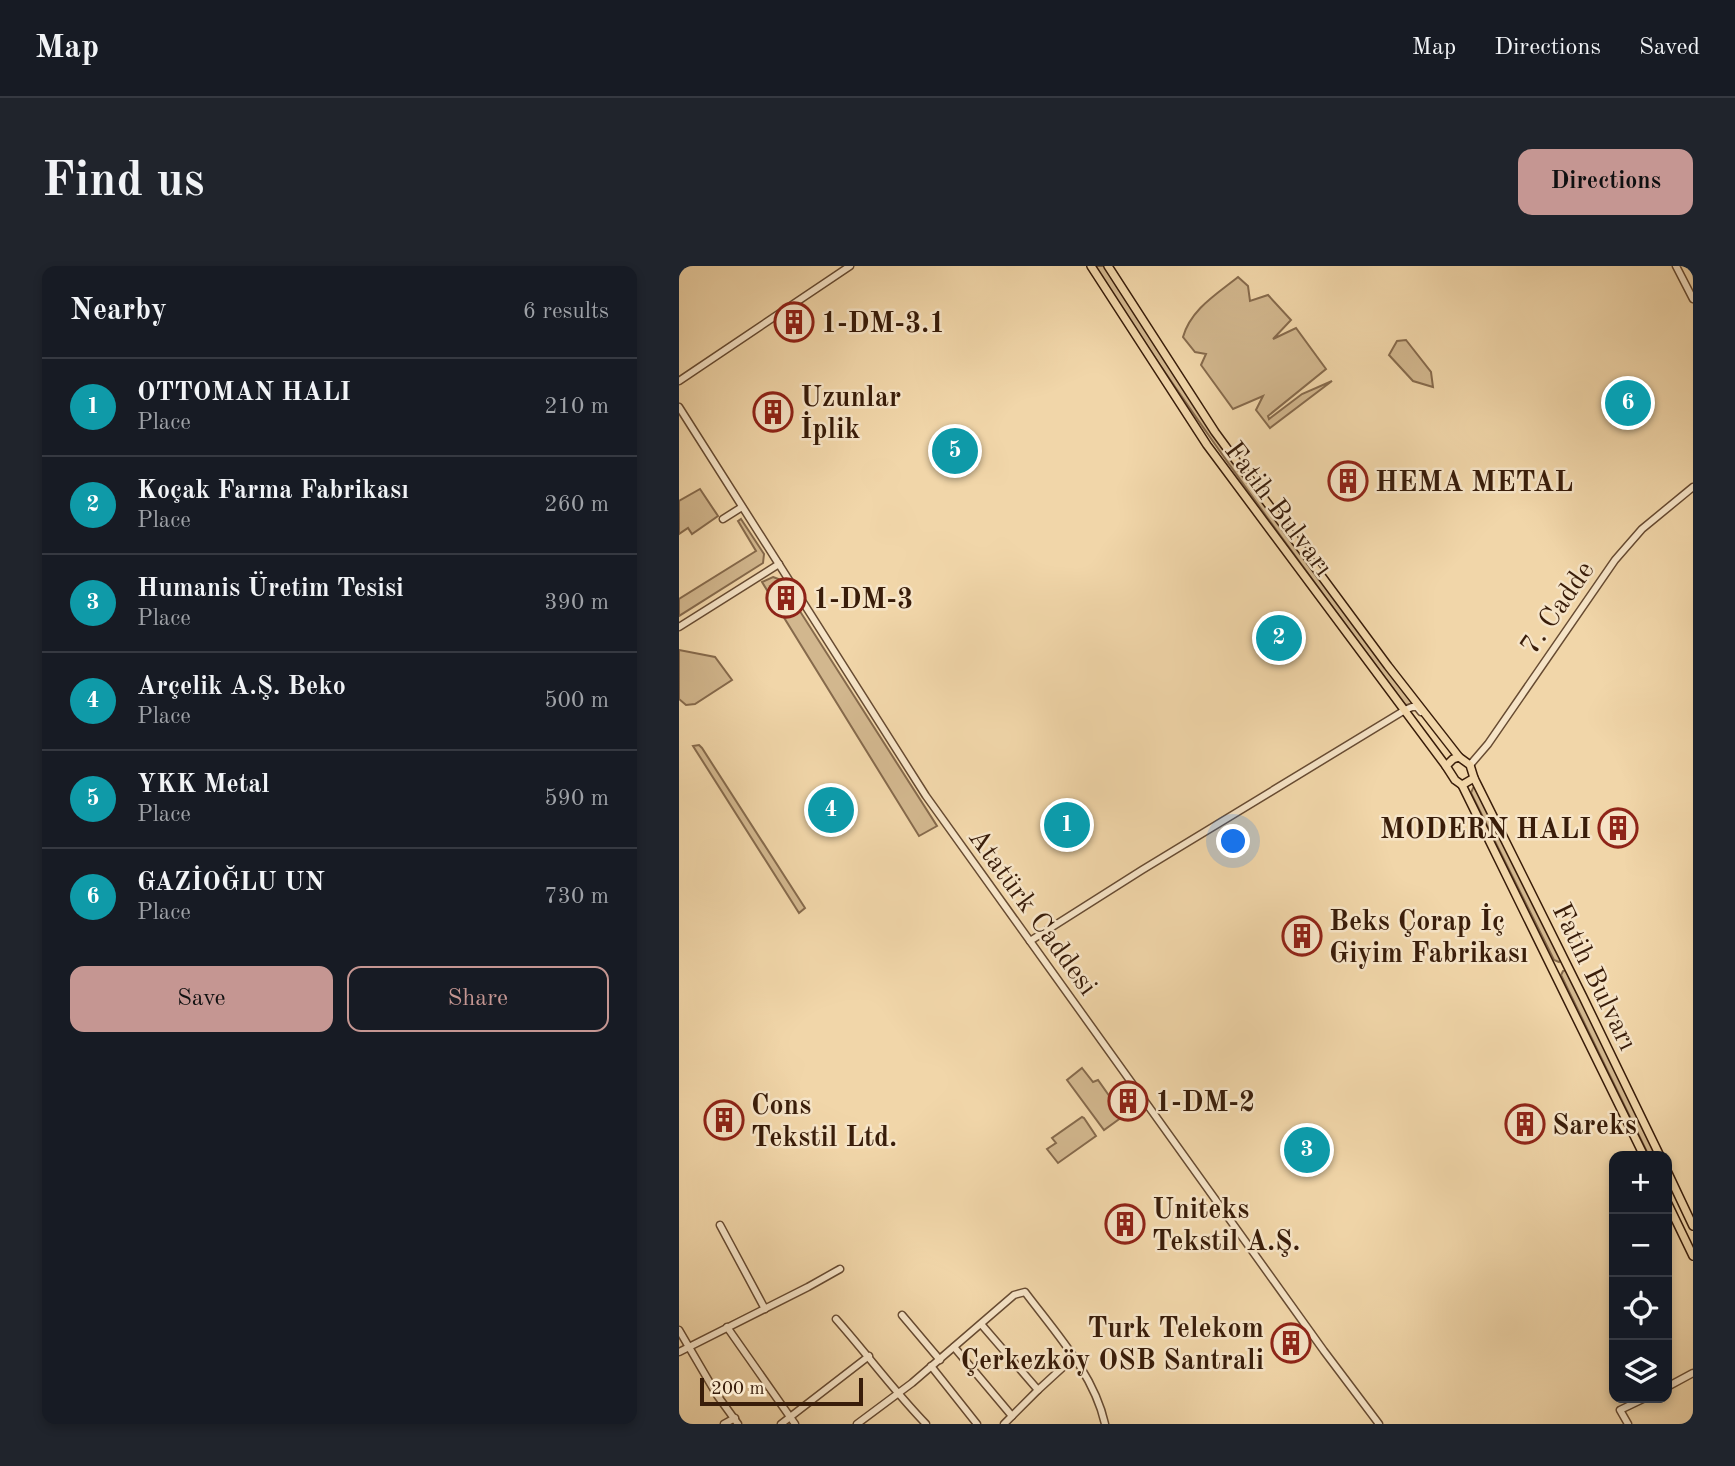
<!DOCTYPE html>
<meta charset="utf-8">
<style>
:root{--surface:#171b24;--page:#20242c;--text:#f1f3f6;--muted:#9ea1a6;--line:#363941;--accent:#c59692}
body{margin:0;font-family:"Old Standard TT",serif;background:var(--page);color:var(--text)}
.controls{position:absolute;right:21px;bottom:21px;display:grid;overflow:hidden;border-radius:14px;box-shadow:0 4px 10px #0003}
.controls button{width:63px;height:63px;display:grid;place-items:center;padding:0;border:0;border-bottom:2px solid var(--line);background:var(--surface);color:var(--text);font:35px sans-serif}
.scale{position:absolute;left:21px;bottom:18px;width:163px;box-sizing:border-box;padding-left:7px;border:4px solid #391d0a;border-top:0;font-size:19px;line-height:24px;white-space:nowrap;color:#391d0a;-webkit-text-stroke:5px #f6e4c7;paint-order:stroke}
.you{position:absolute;left:555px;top:576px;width:24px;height:24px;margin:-18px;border:5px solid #fff;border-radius:50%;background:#1a73e8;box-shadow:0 0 0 10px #1a73e833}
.badge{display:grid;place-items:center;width:46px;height:46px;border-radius:50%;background:var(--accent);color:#fff;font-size:23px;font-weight:700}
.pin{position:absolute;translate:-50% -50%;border:4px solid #fff;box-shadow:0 2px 7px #0006}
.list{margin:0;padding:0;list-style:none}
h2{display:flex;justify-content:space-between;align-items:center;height:91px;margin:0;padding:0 28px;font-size:30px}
h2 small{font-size:23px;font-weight:400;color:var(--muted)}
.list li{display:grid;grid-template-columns:46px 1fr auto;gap:21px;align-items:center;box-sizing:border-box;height:98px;padding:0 28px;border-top:2px solid var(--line)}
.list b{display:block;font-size:26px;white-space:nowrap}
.list p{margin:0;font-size:23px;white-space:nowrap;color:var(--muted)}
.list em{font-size:23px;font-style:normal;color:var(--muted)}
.actions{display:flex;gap:14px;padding:21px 28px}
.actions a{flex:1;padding:16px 0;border:2px solid var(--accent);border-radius:14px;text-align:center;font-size:24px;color:var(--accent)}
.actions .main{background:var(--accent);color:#111}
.icon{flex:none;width:38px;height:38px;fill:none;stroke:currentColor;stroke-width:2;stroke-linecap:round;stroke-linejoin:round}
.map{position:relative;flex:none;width:1014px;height:1158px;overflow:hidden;border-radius:14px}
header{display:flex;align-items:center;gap:42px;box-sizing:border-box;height:98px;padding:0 35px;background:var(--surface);border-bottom:2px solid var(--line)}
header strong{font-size:33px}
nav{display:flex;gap:38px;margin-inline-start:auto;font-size:24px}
.intro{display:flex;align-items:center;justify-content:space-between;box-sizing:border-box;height:168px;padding:0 42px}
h1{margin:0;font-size:49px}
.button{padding:18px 32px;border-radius:14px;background:var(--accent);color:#111;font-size:24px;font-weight:700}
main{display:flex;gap:42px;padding:0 42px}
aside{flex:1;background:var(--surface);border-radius:14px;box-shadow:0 4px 10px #0003}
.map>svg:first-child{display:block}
.green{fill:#d2b78e;stroke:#866a4c;stroke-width:2}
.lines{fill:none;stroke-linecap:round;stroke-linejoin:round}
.minor-casing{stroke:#674b32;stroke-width:9}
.major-casing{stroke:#391d0a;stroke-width:10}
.minor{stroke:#f6e4c7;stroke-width:6}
.major{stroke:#f1d6a9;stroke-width:7}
.labels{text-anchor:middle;stroke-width:5;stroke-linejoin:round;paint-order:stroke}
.poi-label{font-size:28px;font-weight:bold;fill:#391d0a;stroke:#f6e4c7;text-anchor:start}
.street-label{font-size:28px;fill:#391d0a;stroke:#f6e4c7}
</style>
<header>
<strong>Map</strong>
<nav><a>Map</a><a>Directions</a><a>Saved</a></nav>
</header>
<div class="intro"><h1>Find us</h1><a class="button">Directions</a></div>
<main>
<aside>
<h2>Nearby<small>6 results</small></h2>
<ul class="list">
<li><span class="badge" style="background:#0f9aa8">1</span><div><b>OTTOMAN HALI</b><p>Place</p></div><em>210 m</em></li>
<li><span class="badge" style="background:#0f9aa8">2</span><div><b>Koçak Farma Fabrikası</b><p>Place</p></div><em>260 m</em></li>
<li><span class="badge" style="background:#0f9aa8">3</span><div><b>Humanis Üretim Tesisi</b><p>Place</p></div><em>390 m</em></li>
<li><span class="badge" style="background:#0f9aa8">4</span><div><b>Arçelik A.Ş. Beko</b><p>Place</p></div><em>500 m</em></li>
<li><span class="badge" style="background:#0f9aa8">5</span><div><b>YKK Metal</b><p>Place</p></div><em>590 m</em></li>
<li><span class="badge" style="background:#0f9aa8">6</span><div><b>GAZİOĞLU UN</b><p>Place</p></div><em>730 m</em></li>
</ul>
<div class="actions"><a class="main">Save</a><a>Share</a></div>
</aside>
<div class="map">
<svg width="1014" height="1158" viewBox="0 0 1014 1158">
<rect width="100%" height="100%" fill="#f1d6a9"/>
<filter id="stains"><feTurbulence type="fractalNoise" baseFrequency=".00286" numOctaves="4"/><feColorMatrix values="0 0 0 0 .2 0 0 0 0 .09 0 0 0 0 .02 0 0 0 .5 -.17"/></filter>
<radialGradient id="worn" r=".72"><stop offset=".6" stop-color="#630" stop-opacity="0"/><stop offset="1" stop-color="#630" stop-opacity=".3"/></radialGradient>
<g class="green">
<path d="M 415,0 L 426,0 L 478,82 L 735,438 L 726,439 C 619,295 513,151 415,0 Z"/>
<path d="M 559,11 L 569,20 L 571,35 L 589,29 L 612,54 L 594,73 L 617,62 L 647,103 L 589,150 L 590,153 L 623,128 L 653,115 L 591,162 L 577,144 L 584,130 L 554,143 L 522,99 L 527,88 L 516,86 L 504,71 C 512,43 538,28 559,11 Z"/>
<path d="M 727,74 L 752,106 L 754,121 L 734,115 L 710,89 L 718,75 Z"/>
<path d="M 21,223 L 39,250 L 13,268 L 9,262 L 0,268 L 0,235 Z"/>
<path d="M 62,253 L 85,288 L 84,297 L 0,350 L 0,333 L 77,285 L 59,255 Z"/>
<path d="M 94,311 L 102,314 L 91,320 L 104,341 L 112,342 L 117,339 L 258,560 L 240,570 L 83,316 Z"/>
<path d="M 0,384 L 36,391 L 53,414 L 16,438 L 7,439 L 0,433 Z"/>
<path d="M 20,479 L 23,482 L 126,642 L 120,647 L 14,480 Z"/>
<path d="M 797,521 L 883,693 L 880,696 L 875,694 L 792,527 L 794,522 Z"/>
<path d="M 888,704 L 978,890 L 970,890 L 882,709 L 884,705 Z"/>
<path d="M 403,802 L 414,816 L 419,814 L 443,848 L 443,851 L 425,864 L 388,814 Z"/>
<path d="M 403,851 L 405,852 L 417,870 L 379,897 L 368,883 L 377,877 L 373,872 Z"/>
</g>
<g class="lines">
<g class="minor-casing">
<g id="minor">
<path d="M 997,0 L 1014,33"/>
<path d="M 0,115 L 171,0"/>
<path d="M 0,141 L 247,530 L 645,1085 L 700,1158"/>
<path d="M 44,253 L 63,241"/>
<path d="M 0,361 L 100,298"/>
<path d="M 791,499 L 809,478 L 936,294 L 963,263 L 1014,221"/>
<path d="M 351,675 L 463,604 L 726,444 L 733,441 L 738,441 L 742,446"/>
<path d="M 41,959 L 86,1043"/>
<path d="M 223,1049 L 261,1094"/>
<path d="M 157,1053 C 188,1088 215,1125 247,1158"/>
<path d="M 302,1058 L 359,1124"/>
<path d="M 48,1061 L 116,1158"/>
<path d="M 0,1064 L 38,1129 L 59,1158"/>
<path d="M 275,1081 L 333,1150"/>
<path d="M 0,1086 L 129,1021 L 161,1003"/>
<path d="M 252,1100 L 298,1158"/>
<path d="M 988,1121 L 1014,1107"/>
<path d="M 45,1158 L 56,1152"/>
<path d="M 102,1158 L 190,1090"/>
<path d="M 178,1158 L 233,1117 L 335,1029 L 346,1026 C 376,1066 415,1108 426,1158"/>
<path d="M 325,1158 L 359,1124 L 395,1091"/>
<path d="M 949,1158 L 941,1144 L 966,1132"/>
</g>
</g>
<g class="major-casing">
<g id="major">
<path d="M 412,0 L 528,179 L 767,500"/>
<path d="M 429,0 L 536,166 L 558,196 L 709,400 L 780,491"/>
<path d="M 780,491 L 791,499 L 795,512 L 783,519 L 776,514 L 767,500 L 774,493 Z"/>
<path d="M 795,512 L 904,731 L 981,890"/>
<path d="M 783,519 L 965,890"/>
<path d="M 988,905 L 1014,960"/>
<path d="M 988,936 L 1014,990"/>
</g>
</g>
<use href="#minor" class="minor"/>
<use href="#major" class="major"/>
</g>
<defs>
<g id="building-ring" transform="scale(2.0125)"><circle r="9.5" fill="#f6e4c7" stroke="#8f2418" stroke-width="1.5"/><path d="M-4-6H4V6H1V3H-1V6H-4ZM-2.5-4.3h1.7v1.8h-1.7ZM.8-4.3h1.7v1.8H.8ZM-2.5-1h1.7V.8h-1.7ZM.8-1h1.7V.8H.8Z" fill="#8f2418"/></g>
</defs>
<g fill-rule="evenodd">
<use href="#building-ring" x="115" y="56"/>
<use href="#building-ring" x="94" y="146"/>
<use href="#building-ring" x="669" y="215"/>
<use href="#building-ring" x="107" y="332"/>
<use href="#building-ring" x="939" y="562"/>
<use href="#building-ring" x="623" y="670"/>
<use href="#building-ring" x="449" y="835"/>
<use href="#building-ring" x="45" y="854"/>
<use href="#building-ring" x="846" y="858"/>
<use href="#building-ring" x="446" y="958"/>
<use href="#building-ring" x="612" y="1077"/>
</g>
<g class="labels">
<g class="poi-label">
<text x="142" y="66">1-DM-3.1</text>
<text x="121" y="140">Uzunlar<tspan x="121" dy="32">İplik</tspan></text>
<text x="696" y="225">HEMA METAL</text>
<text x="134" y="342">1-DM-3</text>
<text x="912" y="572" text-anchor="end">MODERN HALI</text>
<text x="650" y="664">Beks Çorap İç<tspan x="650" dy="32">Giyim Fabrikası</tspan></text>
<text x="476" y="845">1-DM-2</text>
<text x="72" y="848">Cons<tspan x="72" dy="32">Tekstil Ltd.</tspan></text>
<text x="873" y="868">Sareks</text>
<text x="473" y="952">Uniteks<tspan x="473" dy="32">Tekstil A.Ş.</tspan></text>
<text x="585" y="1071" text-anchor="end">Turk Telekom<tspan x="585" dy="32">Çerkezköy OSB Santrali</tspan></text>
</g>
<g class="street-label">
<text transform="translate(601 242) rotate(53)" y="10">Fatih Bulvarı</text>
<text transform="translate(877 341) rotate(-55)" y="10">7. Cadde</text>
<text transform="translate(355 645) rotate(54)" y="10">Atatürk Caddesi</text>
<text transform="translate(917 710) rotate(64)" y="10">Fatih Bulvarı</text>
</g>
</g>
<rect width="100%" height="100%" filter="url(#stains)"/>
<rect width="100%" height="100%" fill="url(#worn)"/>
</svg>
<div class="controls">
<button>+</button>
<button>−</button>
<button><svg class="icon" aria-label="locate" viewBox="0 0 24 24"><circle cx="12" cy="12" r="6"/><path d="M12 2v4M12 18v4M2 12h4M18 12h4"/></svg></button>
<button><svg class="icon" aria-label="layers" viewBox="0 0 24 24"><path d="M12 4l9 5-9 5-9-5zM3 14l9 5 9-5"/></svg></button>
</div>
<div class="scale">200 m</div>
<div class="you"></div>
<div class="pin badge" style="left:388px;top:559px;background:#0f9aa8">1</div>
<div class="pin badge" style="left:600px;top:372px;background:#0f9aa8">2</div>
<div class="pin badge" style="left:628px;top:884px;background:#0f9aa8">3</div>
<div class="pin badge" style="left:152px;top:544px;background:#0f9aa8">4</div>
<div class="pin badge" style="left:276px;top:185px;background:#0f9aa8">5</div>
<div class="pin badge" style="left:949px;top:137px;background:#0f9aa8">6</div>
</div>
</main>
